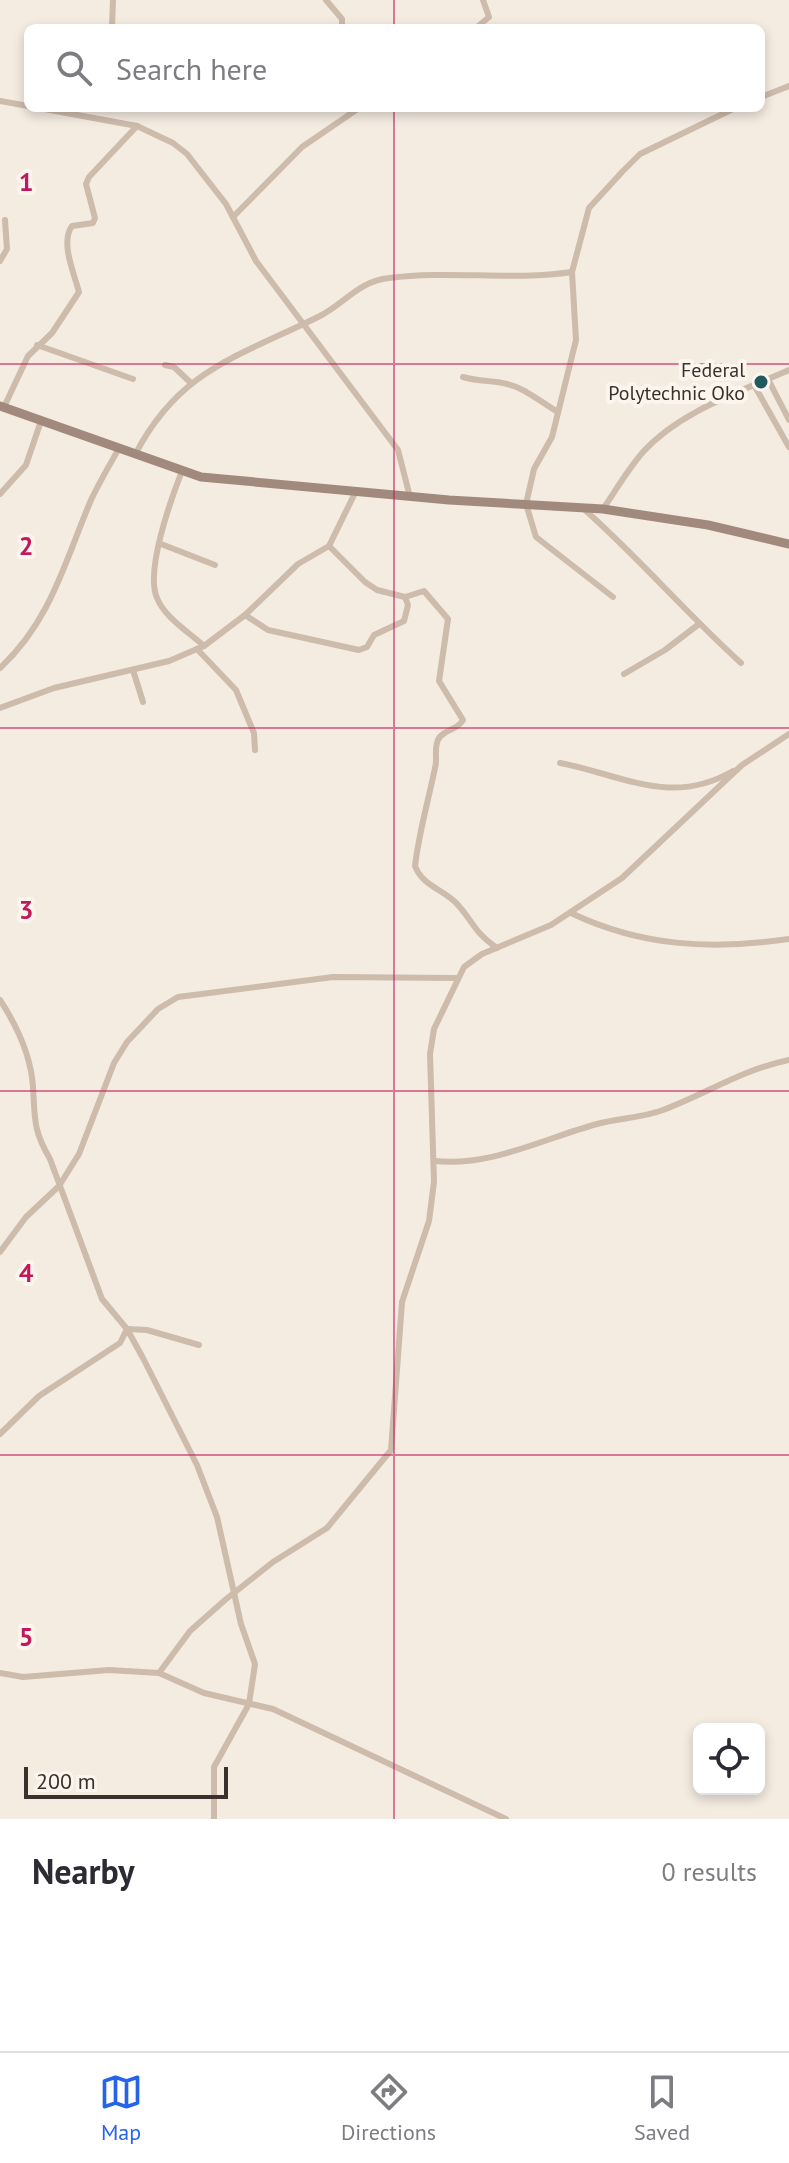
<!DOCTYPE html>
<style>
:root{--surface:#fff;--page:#f7f7f7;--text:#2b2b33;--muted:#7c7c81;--line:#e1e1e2;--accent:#2563eb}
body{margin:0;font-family:"PT Sans",sans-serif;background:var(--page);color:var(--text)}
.controls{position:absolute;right:24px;bottom:24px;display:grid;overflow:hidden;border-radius:12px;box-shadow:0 4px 12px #0003}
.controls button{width:72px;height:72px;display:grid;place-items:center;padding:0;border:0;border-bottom:2px solid var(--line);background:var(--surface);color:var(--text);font:40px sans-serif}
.scale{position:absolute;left:24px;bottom:20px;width:204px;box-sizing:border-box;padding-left:8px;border:4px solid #3b302b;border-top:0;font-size:22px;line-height:28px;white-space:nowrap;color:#3b302b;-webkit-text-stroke:6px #fbf5ee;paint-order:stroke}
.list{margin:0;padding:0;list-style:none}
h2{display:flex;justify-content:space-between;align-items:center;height:104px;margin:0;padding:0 32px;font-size:34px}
h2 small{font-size:26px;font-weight:400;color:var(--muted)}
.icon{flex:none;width:44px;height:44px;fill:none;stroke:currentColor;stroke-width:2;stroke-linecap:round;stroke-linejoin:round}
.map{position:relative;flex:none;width:789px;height:1819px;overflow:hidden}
.search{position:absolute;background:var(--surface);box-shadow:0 4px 12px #0003;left:24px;right:24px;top:24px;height:88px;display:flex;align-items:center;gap:20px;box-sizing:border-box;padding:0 28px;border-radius:12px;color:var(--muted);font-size:30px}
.sheet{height:232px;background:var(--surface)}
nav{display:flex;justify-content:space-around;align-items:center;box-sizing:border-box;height:112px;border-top:2px solid var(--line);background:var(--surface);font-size:22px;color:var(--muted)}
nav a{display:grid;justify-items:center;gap:4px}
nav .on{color:var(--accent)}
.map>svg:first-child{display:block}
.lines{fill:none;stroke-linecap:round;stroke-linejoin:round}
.street{stroke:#cdbbac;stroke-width:6}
.secondary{stroke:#a18a7d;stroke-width:9}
.grid{fill:none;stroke:#c2185b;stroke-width:2;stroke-opacity:0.55}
.poi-dot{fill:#1f5a5e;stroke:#fbf5ee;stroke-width:3}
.labels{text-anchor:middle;stroke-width:8;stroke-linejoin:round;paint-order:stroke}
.poi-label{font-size:20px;fill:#3b302b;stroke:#fbf5ee;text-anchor:end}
.grid-label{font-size:26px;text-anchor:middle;font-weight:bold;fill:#c2185b;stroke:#fbf5ee;stroke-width:8;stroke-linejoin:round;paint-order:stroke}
</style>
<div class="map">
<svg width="789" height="1819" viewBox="0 0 789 1819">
<rect width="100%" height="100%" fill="#f4ebe1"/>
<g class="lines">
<g class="street">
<path d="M 326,0 L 342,19 L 342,28"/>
<path d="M 112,28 L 113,0"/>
<path d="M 476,28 L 489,17 L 483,0"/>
<path d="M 761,97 L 789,86"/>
<path d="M 0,101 L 28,106"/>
<path d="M 39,108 L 137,126 L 173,143 L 187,154 L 226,204 L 256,261 L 398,450 L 410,497"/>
<path d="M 233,217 L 302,147 L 359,108"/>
<path d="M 0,261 L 7,249 L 5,220"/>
<path d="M 37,345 L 133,379"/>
<path d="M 165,365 L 174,367 L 191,383"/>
<path d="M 463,377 C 480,382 492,380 507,384 C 525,388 542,403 558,412"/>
<path d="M 768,379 L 789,420"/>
<path d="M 754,385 L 789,447"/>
<path d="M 4,407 L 28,356 L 52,333 L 79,292 C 74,273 60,242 72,226 L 93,223 L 95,218 L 86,184 L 89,177 L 137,126"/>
<path d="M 135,455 C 179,369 240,356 320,316 C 345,303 359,281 389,278 C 450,270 511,281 572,272"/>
<path d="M 182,471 C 171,499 145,571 157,598 C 165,618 189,632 204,646"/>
<path d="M 0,494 L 26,465 L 41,421"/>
<path d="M 603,509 C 616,490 628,469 643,452 C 680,411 740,392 789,370"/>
<path d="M 585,510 C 639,558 687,614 741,663"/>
<path d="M 161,544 L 215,565"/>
<path d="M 405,597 L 424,591 L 448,619 L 439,681 L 463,720 C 458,730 445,729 439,738 C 433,747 438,759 435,768 C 428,802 419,832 415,866 C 423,887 444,889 458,905 C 475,924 473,931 497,948"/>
<path d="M 613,597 L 536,537 L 526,504 L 534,469 L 552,437 L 576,340 L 572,272 L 589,208 L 622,172 L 640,154 L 735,108"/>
<path d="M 245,615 L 268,630 L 359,650 L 367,647 L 374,635 L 404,621 L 408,605 L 405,597 L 377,590 L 365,582 L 329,546"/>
<path d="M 197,649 L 236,690 L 254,733 L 255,750"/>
<path d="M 0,668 C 51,621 65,561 91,500 C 99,483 109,466 118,450"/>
<path d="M 133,670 L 143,702"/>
<path d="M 624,674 L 665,650 L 699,624"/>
<path d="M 0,708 L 54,688 L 169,661 L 204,646 L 245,615 L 298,564 L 329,546 L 356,491"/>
<path d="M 560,763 C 623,775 671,807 733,771"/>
<path d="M 571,913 C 642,947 713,950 789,939"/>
<path d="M 0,1000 C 17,1026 31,1055 33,1087 C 35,1119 33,1130 50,1159 L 102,1299 L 127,1329 L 143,1358 L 197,1465 L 217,1517 L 241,1624 L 255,1664 L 249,1704 L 214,1767 L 214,1819"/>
<path d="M 435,1161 C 491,1167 545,1138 597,1124 C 618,1118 642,1118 663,1110 C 708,1093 741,1070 789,1060"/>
<path d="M 0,1252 L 26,1217 L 59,1186 L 79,1154 L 114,1063 L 127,1042 L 158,1009 L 178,997 L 333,977 L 456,978"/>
<path d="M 0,1434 L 39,1396 L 120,1343 L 127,1329 L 147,1330 L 199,1345"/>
<path d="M 0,1673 L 23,1677 L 109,1670 L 159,1673 L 204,1693 L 273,1709 L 506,1819"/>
<path d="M 159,1673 L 190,1631 L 225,1600 L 273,1562 L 327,1528 L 391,1450 L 402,1302 L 429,1221 L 434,1182 L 430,1054 L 434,1029 L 464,967 L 482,954 L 551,925 L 622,878 L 742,765 L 789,734"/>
</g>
<path class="secondary" d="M 0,406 L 201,477 L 449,500 L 603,509 L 708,525 L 789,544"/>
</g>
<path class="grid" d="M 394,0 L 394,28M 394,108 L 394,1819M 0,364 L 789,364M 0,728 L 789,728M 0,1091 L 789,1091M 0,1455 L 789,1455"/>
<circle class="poi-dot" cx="761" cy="382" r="8"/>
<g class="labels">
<g class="poi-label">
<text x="745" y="377">Federal<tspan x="745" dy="23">Polytechnic Oko</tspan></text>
</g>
</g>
<g class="grid-label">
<text x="26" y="191">1</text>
<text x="26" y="555">2</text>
<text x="26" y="919">3</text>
<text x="26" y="1282">4</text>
<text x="26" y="1646">5</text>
</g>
</svg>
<div class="controls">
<button><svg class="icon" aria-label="locate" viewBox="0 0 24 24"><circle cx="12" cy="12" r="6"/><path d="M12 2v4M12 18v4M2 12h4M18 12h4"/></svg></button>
</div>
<div class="scale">200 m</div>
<div class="search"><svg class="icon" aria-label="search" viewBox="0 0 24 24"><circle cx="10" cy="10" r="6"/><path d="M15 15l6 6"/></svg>Search here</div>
</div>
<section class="sheet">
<h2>Nearby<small>0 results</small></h2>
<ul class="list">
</ul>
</section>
<nav>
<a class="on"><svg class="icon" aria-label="map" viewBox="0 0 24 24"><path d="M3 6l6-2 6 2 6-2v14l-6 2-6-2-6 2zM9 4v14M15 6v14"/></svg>Map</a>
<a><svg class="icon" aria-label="directions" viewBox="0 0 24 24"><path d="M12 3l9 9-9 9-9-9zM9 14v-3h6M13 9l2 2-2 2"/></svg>Directions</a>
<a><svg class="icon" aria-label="saved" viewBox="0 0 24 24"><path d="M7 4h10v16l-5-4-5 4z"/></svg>Saved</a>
</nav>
